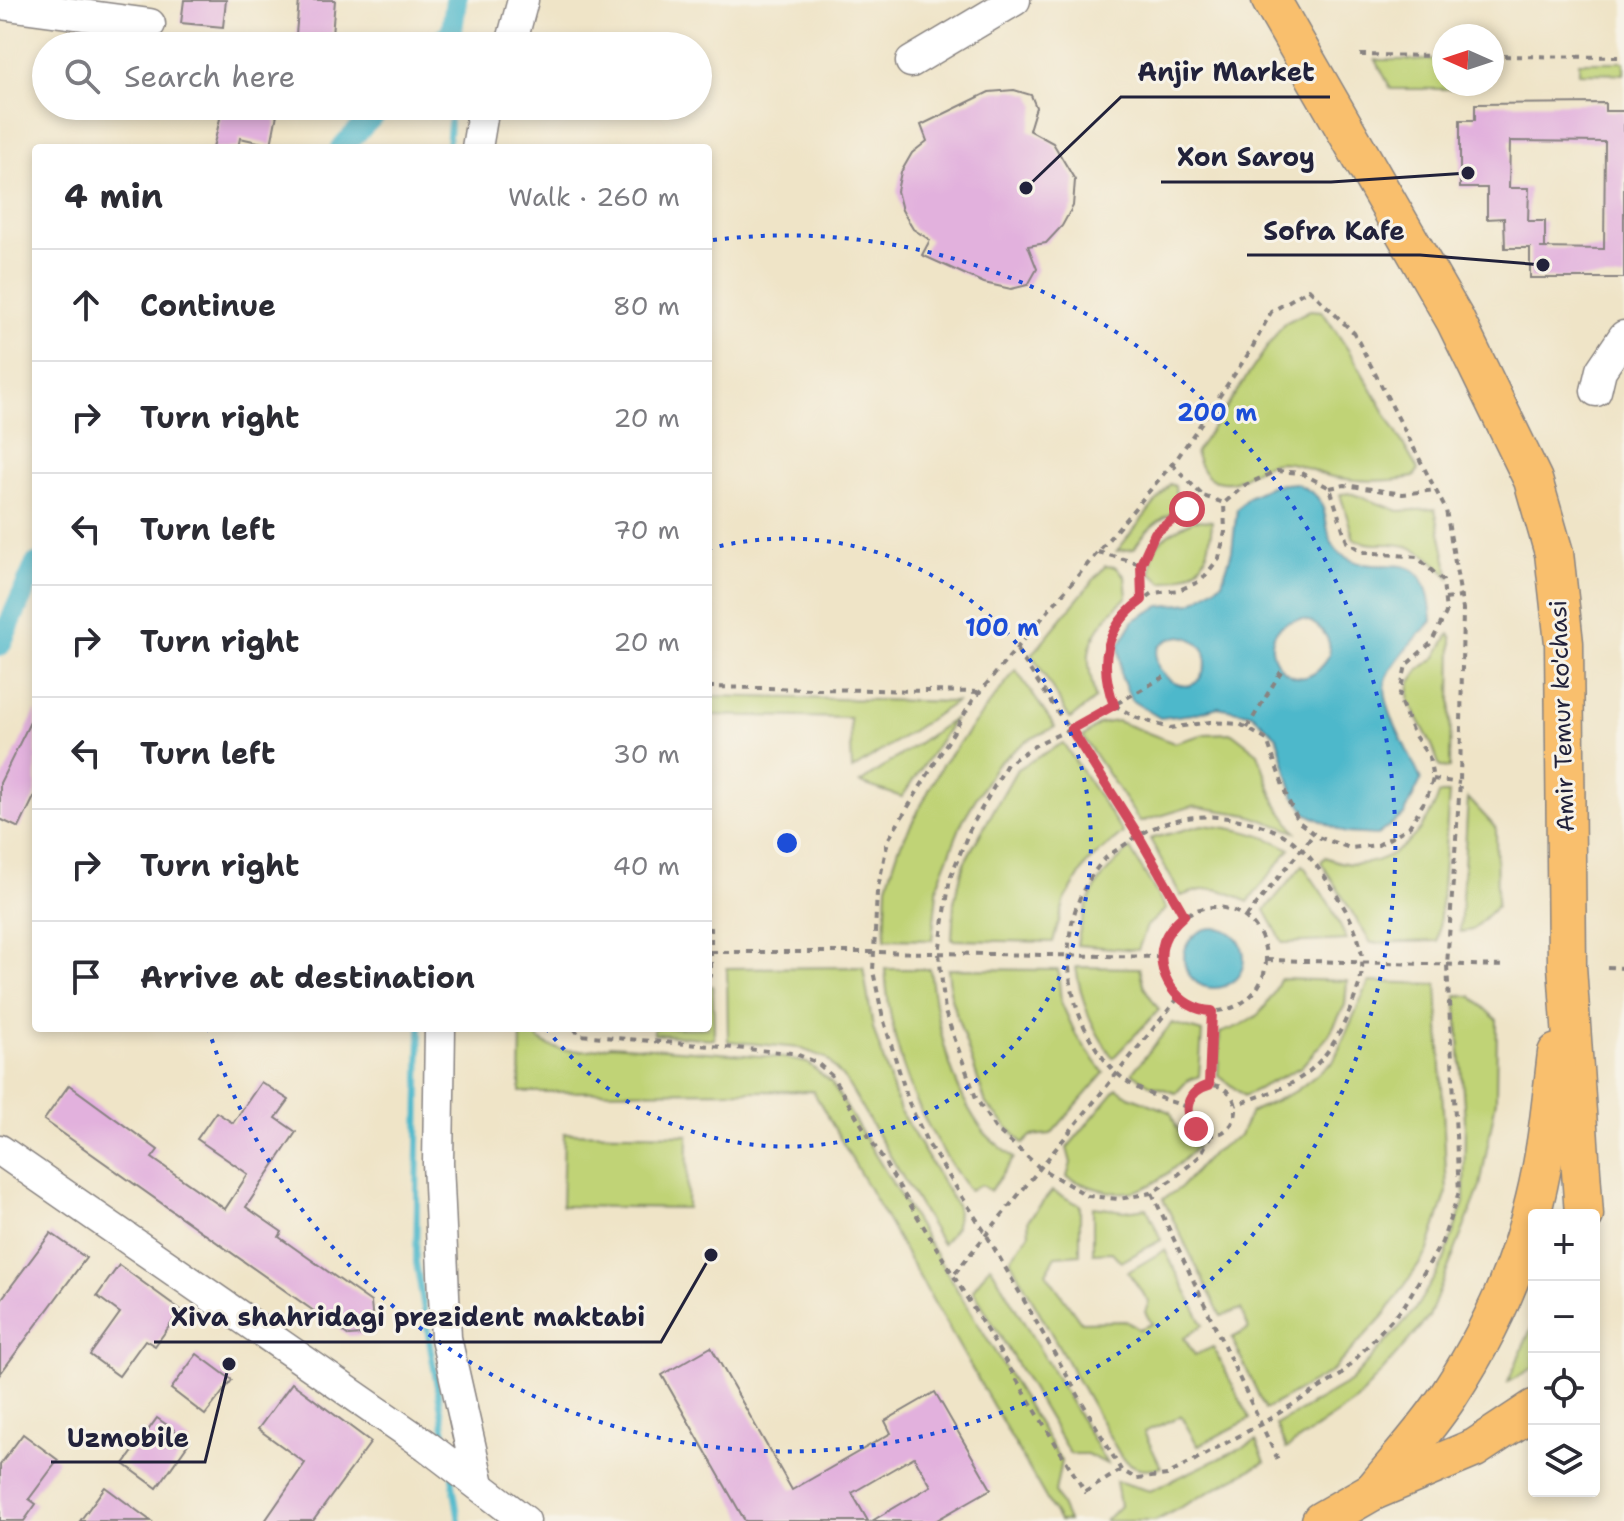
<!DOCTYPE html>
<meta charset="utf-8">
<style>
:root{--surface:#fff;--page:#f2f2f3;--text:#2b2b33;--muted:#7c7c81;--line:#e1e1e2}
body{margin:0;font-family:"Shantell Sans",sans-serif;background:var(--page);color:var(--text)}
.controls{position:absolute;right:24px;bottom:24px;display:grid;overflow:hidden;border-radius:8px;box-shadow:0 4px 12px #0003}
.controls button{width:72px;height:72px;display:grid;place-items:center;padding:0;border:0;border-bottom:2px solid var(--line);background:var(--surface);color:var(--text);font:40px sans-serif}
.compass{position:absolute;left:1432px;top:24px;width:72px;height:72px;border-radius:50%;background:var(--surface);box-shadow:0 4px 12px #0003;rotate:273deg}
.stop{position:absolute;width:24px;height:24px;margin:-18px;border:6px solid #d1495b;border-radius:50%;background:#fff}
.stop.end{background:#d1495b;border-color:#fff;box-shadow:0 2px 8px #0008}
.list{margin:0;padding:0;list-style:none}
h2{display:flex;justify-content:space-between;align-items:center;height:104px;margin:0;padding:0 32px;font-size:34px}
h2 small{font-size:26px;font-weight:400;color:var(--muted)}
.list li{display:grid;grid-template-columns:52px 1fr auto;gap:24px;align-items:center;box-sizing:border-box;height:112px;padding:0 32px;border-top:2px solid var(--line)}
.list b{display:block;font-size:30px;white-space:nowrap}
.list em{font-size:26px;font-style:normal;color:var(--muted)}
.icon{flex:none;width:44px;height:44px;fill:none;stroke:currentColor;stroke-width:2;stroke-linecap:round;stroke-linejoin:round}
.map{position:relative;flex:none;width:1624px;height:1521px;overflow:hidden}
.search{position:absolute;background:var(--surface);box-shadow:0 4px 12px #0003;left:32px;top:32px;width:680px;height:88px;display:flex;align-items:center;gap:20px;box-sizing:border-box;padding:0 28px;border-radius:44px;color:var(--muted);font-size:30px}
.panel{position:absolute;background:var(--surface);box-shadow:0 4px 12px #0003;left:32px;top:144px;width:680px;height:888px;border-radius:8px}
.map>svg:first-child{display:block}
.green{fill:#c0d376;stroke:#717a58;stroke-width:2}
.water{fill:#4eb8cb;stroke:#386d83;stroke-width:2;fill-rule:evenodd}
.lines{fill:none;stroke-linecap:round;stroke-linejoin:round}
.stream{stroke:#4eb8cb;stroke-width:6}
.canal{stroke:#4eb8cb;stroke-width:22}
.building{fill:#e2b1dd;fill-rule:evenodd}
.minor-casing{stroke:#888381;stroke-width:33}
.major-casing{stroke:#888381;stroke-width:41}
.path{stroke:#888381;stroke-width:4;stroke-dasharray:6 6;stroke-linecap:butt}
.minor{stroke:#fff;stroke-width:30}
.major{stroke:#f9bf6d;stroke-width:38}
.route{stroke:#d1495b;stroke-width:10}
.ring{fill:none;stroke:#1d4ed8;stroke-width:4;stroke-dasharray:4 8}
.labels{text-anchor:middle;stroke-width:6;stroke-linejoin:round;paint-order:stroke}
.street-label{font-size:24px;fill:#22223b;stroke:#f7f3e8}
.centre{fill:#1d4ed8;stroke:#f7f3e8;stroke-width:4}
.ring-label{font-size:24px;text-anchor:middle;font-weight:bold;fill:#1d4ed8;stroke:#f7f3e8;stroke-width:6;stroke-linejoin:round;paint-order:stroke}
.leader{fill:none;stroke:#22223b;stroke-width:3}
.callout-dot{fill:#22223b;stroke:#f7f3e8;stroke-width:3}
.callout-label{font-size:26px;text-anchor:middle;font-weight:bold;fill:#22223b;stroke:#f7f3e8;stroke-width:6;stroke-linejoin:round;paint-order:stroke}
</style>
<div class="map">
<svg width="1624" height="1521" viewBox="0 0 1624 1521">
<rect width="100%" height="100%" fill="#f7f3e8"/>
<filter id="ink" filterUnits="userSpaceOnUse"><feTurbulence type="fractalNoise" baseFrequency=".0125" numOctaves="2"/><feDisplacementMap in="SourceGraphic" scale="16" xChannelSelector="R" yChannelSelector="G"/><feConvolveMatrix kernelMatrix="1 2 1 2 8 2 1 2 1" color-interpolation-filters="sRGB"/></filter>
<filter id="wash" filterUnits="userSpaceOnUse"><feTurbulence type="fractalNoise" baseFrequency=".006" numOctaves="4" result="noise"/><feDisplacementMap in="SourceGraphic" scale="32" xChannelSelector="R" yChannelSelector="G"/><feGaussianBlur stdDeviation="1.8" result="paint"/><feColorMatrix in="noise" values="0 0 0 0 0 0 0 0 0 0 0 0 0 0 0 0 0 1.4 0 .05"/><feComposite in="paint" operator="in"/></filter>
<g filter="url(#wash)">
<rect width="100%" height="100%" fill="#efe4c7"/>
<g class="green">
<path d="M 1376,60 L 1444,60 L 1444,84 L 1455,84 L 1455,89 L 1391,89 Z"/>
<path d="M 1579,62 L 1624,62 L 1624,74 L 1579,73 Z"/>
<path d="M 1310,310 L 1322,311 L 1353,357 L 1418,470 L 1414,477 C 1387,482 1360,482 1333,477 C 1314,473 1300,462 1280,462 C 1253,463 1243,488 1217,481 C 1203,477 1200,465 1195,453 L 1283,324 Z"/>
<path d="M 1170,484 L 1175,486 L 1176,499 L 1172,513 C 1155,522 1144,532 1134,549 L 1117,551 Z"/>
<path d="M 1350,493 L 1399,511 L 1435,509 L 1450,578 C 1434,560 1417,544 1391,544 C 1376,544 1368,545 1354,539 L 1340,494 Z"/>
<path d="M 1194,520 L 1212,521 C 1209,561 1203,573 1163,583 L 1151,572 C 1151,538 1167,535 1194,520 Z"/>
<path d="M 1105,566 L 1116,567 L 1125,576 L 1127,597 C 1112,610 1095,628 1090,648 C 1086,663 1093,684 1095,699 L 1070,719 L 1032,654 Z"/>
<path d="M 1449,634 L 1452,638 L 1450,768 L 1440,767 L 1432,745 L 1409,701 L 1410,683 L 1420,669 L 1436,657 Z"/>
<path d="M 1016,670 L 1055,727 L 1026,741 L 996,765 L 963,820 L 938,883 L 932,940 L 885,939 L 887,885 L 899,848 L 942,765 Z"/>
<path d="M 708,696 L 956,702 L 852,770 L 850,718 L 708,715 Z"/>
<path d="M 955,718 L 902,797 L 860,783 Z"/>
<path d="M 1117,721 L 1174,743 L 1205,734 L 1232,733 L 1258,753 L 1275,802 L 1296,832 L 1249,815 L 1193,806 L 1140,822 L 1083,737 L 1099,724 Z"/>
<path d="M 1063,743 L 1123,833 L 1087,863 L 1065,900 L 1053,942 L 952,940 L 954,902 L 964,863 L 1017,769 Z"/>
<path d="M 1439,794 L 1449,794 L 1438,941 L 1371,943 L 1321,862 L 1325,857 C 1377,880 1423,841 1439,794 Z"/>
<path d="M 1468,798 L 1496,828 L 1497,906 L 1472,930 L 1460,932 Z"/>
<path d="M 1202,825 C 1235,828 1262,833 1290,849 L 1248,902 C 1220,887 1211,885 1181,896 L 1150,839 Z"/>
<path d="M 1130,849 L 1166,909 L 1147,926 L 1138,950 L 1077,945 C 1085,900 1095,879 1130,849 Z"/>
<path d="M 1303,865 L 1330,905 L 1347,940 L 1283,943 L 1265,910 Z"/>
<path d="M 863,967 L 873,1028 L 900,1111 L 957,1207 L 956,1227 L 942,1244 L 846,1081 L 826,1058 L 799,1048 L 728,1041 L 727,968 Z"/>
<path d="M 1076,967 L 1139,968 L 1144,987 L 1159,1010 L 1113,1058 C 1091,1027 1082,1004 1076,967 Z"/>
<path d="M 885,969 L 930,969 C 936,1022 951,1091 985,1133 C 993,1142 1005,1150 1014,1158 L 990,1191 L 981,1185 L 969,1190 C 918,1121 891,1056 885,969 Z"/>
<path d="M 948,969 L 1058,970 L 1061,1002 L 1076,1035 L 1104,1073 L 1051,1134 L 1031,1136 L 1023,1144 L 986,1104 L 951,998 Z"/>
<path d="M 1280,979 L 1347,981 L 1345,1005 L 1329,1035 L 1301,1067 L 1244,1096 L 1218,1075 L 1220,1033 C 1256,1021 1265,1014 1280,979 Z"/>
<path d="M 1369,982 L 1437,984 L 1447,1192 L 1427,1253 L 1385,1314 L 1331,1372 L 1265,1409 L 1232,1338 L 1249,1329 L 1241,1309 L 1221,1316 L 1163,1199 L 1181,1187 L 1212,1153 L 1240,1135 L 1251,1112 L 1296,1091 L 1333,1062 Z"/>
<path d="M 708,986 L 713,986 L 714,1039 L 654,1034 L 654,1028 L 708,1028 Z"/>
<path d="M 1456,995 L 1471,996 L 1497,1020 L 1496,1100 L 1480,1187 L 1429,1317 L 1357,1400 L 1286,1449 L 1276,1425 L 1351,1381 L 1414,1311 L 1443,1263 L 1464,1202 L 1465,1120 Z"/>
<path d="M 1172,1023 L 1202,1032 L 1199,1076 L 1187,1081 L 1176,1093 L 1151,1085 L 1132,1073 Z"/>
<path d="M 521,1028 L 531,1028 C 543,1056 587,1053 611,1045 L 786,1058 L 807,1063 L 831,1082 L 1061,1461 L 1055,1492 L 1068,1521 L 1059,1521 L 813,1091 L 520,1092 Z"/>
<path d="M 1117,1088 L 1129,1096 L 1171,1112 C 1176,1129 1181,1139 1197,1147 C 1149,1192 1131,1207 1067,1177 L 1071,1163 L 1067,1148 Z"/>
<path d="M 564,1133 L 688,1135 L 687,1208 L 562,1206 Z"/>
<path d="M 1052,1191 L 1080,1205 L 1080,1254 L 1056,1256 L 1046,1273 L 1081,1322 L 1126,1321 L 1139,1329 L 1152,1324 L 1145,1312 L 1149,1302 L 1128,1272 L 1165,1250 L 1203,1325 L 1184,1338 L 1195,1355 L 1213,1347 L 1250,1419 L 1198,1446 L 1181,1416 L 1144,1432 L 1161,1467 C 1142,1471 1133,1469 1120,1455 L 1010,1260 L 1029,1234 L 1028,1220 Z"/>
<path d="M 1093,1207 L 1125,1211 L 1147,1208 L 1161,1240 L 1121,1262 L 1112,1252 L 1093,1253 Z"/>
<path d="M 990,1265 L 1107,1464 L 1087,1454 L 1070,1454 L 973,1290 Z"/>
<path d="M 1534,1322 L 1534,1367 L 1508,1382 Z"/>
<path d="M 1256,1441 L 1265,1462 L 1155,1521 L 1105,1521 L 1120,1506 L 1116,1481 L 1150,1491 Z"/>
</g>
<g class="water">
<path d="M 1296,483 C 1302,487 1312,491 1317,497 C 1330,513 1323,540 1341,554 C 1382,585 1426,532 1432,621 C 1417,638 1398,655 1388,675 C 1375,700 1411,754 1421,780 L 1404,815 L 1377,835 L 1345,833 L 1306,813 L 1293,793 L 1277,737 L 1252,714 L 1218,707 L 1193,714 L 1160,718 L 1131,700 L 1121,676 L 1119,645 L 1134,620 L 1160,606 L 1192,603 L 1222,582 L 1232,551 L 1237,509 L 1248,497 L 1273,485 ZM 1302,619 C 1323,624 1339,646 1323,665 C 1288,708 1240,626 1302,619 ZM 1181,636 C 1197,638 1210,650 1205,667 C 1191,719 1119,647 1181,636 Z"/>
<circle cx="1214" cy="958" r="30"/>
</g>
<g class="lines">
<g class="stream">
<path d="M 452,46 L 452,30"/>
<path d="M 448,148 L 450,122"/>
<path d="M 420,1028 L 416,1262 L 447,1446"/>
<path d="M 452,1477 L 459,1521"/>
</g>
<g class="canal">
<path d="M 439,46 L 452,30 L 456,0"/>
<path d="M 341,148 L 383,106"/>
<path d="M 0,645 L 36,564"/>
</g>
</g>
<g id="blocks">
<g class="building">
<path d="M 184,0 L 226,0 L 223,27 L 181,23 Z"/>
<path d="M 299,0 L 335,0 L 331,46 L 295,46 Z"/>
<path d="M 1014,90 L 1031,95 L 1036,107 L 1029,130 L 1053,143 L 1075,180 L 1073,206 L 1062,226 L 1046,243 L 1028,246 L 1037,269 L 1028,285 L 1011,289 L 984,283 L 922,255 L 930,240 L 913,229 L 902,210 L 897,191 L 901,172 L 912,153 L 927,141 L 921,125 L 989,92 Z"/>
<path d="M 1605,103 L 1605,111 L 1624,111 L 1624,278 L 1530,278 L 1530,248 L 1505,248 L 1504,218 L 1487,219 L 1487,188 L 1460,188 L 1460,120 L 1475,120 L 1475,104 ZM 1510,141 L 1605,142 L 1604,249 L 1540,248 L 1545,248 L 1545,221 L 1528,221 L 1529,188 L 1509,188 Z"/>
<path d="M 223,106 L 266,106 L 278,109 L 271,145 L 240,138 L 238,148 L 213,148 Z"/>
<path d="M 36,710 L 36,793 L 19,828 L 0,819 L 0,783 Z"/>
<path d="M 261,1082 L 289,1100 L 276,1118 L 296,1132 L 246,1207 L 282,1232 L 279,1237 L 371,1302 L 374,1334 L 349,1336 L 44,1120 L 69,1085 L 158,1150 L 152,1158 L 225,1209 L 248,1174 L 197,1139 L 216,1112 L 233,1123 Z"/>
<path d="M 51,1233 L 86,1258 L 0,1374 L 0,1301 Z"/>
<path d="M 119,1265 L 181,1310 L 155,1346 L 145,1340 L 119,1376 L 90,1355 L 120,1313 L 97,1296 Z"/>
<path d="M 711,1347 L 792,1490 L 891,1433 L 885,1421 L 935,1392 L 991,1489 L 935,1521 L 872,1521 L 931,1486 L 914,1457 L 852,1493 L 868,1521 L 745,1521 L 662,1375 Z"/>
<path d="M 197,1354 L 232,1380 L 205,1415 L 171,1389 Z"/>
<path d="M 292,1383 L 371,1442 L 313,1521 L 265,1521 L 305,1463 L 258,1429 Z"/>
<path d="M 157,1418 L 190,1441 L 157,1488 L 124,1464 Z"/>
<path d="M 23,1434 L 58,1460 L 29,1499 L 36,1504 L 24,1521 L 0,1521 L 0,1465 Z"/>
<path d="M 105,1487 L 151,1521 L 80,1521 Z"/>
</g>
</g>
</g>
<g filter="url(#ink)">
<use href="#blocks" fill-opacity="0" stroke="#888381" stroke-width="2"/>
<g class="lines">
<g class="minor-casing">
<g id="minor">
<path d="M 0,4 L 150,24"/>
<path d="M 507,46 L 512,41 L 523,0"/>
<path d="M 911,62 L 1015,0"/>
<path d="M 477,148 L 484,106"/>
<path d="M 1596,391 L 1601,370 L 1624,336"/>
<path d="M 440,1028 L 438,1163 L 446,1338 L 479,1484"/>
<path d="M 0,1150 L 427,1446 L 525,1521"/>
</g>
</g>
<g class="major-casing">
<g id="major">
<path d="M 1271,0 L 1455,320 L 1533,480 L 1554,553 L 1564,643 L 1567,966 L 1584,1215"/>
<path d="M 1373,1491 C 1398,1460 1427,1429 1449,1395 C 1488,1335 1519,1268 1535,1199 C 1547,1151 1551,1102 1557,1053"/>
<path d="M 1321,1521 L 1373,1491 L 1475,1448 L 1534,1409"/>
</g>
</g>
<g class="path">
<path d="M 1360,55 L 1444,56"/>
<path d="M 1492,56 L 1624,57"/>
<path d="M 1309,289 L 1354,333 L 1446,510 L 1463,609 L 1460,783 L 1447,965 L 1459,1192 L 1442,1242 L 1404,1306 L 1341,1375 L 1261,1424 L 1167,1475 L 1137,1479 L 1121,1470 L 986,1234 L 927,1142 L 909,1103 L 883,1018 L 873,971 L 877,892 L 888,840 L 973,700 L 1178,457 L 1251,350 L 1271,312 Z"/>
<path d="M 1172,464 L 1203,496"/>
<path d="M 1277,471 L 1301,473 L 1330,488 L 1347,542 L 1364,552 L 1417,557 L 1443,581 L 1446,613 L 1431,643 L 1406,665 L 1399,698 L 1413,733 L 1429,757 L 1433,779 L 1427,797 L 1409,827 L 1378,845 L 1350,848 L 1318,837 L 1299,822 L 1288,800 L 1267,740 L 1240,724 L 1210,722 L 1170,728 L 1137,718 L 1114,705 L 1108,689 L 1104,665 L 1111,634 L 1126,612 L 1153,593 L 1179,590 L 1201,581 L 1219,558 L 1225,532 L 1224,503 L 1245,485 Z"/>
<path d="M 1330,488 L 1345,485 L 1403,494 L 1436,490"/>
<path d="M 1098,552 L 1141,564"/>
<path d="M 1445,599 L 1461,597"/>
<path d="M 1142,600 L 1141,564 L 1155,533 L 1203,496 L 1224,503"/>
<path d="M 1017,650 L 1138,835 L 1184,915"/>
<path d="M 1164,677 L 1071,729 L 1039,743 L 1007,764 L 970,829 L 950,878 L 939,953 L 945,1012 L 976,1098 L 995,1128 L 1040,1168 L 1088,1196 L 1119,1199 L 1151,1193 L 1173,1179 L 1200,1156 L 1211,1135"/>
<path d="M 708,687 L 980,692"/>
<path d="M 1247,728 L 1282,670"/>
<path d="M 1433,779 L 1460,783"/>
<circle cx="1214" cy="959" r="52"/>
<path d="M 1246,917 L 1314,834"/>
<path d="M 708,929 L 711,929 L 711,976 L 708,976"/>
<path d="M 711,952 L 873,952 L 1161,957"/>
<path d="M 1267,960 L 1506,966"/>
<path d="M 1607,967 L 1624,968"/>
<path d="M 574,1028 L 579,1035 L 793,1053 L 816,1062 L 832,1076 L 1085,1492 L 1121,1470"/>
<path d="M 1209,1085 L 1212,1012"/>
<circle cx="1211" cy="1110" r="25"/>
<path d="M 1187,1107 C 1170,1101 1151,1096 1136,1087 C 1108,1072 1088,1040 1078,1011 C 1061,961 1066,905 1101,863 C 1108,854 1121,848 1130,841 C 1159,821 1193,813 1228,818 C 1278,826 1298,838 1326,879 C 1347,910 1371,947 1359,985 C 1347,1021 1331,1059 1297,1080 C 1280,1091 1255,1097 1236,1105"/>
<path d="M 1152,1193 L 1279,1462"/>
<path d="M 955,1273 L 1179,997"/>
</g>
<use href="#minor" class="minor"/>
<use href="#major" class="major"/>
</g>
</g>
<g class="lines" filter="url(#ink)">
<path class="route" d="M 1187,509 L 1155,533 L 1141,564 L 1142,600 C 1105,627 1098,662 1114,705 L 1071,729 L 1138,835 L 1184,915 C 1176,922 1168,930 1164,941 C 1153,973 1178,1010 1212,1011 L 1209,1085 C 1187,1091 1181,1112 1196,1129"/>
</g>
<g class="ring">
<path d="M708 549A304 304 0 1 1 546 1028"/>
<path d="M713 240A608 608 0 1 1 209 1031"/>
</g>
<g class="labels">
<g class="street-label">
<text transform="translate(1562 716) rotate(-92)" y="8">Amir Temur ko'chasi</text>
</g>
</g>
<circle cx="787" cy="843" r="12" class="centre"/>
<g class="ring-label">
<text x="1217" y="421">200 m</text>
<text x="1002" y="636">100 m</text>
</g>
<path class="leader" d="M1026 188L1121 97H1330M1468 173L1331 182H1161M1543 265L1420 255H1247M711 1255L661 1342H154M229 1364L205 1462H51"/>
<g class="callout-dot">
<circle cx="1026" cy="188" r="8"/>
<circle cx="1468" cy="173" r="8"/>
<circle cx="1543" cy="265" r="8"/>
<circle cx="711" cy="1255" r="8"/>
<circle cx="229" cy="1364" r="8"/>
</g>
<g class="callout-label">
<text x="1226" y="81">Anjir Market</text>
<text x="1246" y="166">Xon Saroy</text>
<text x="1334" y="240">Sofra Kafe</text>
<text x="408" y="1326">Xiva shahridagi prezident maktabi</text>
<text x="128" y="1447">Uzmobile</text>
</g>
</svg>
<div class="controls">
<button>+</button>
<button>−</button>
<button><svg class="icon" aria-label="locate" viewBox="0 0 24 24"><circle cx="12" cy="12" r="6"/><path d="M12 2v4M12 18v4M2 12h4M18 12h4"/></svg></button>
<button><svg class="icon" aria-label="layers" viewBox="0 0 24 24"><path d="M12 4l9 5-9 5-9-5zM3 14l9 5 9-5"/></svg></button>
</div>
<svg class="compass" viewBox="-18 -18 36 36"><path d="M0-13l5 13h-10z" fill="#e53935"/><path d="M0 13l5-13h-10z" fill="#7c7c81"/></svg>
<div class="stop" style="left:1187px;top:509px"></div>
<div class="stop end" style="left:1196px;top:1129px"></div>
<div class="search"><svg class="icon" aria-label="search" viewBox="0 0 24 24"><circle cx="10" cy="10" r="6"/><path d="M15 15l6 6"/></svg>Search here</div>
<section class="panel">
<h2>4 min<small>Walk · 260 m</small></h2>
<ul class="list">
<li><svg class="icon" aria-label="ahead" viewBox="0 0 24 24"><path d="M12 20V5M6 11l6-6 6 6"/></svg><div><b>Continue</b></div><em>80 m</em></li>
<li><svg class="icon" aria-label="right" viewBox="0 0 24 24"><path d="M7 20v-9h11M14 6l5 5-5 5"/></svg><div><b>Turn right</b></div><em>20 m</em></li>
<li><svg class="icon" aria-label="left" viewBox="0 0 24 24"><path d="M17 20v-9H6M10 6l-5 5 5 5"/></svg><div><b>Turn left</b></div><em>70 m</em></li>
<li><svg class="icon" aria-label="right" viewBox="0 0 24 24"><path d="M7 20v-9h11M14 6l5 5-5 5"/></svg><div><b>Turn right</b></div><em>20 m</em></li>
<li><svg class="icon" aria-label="left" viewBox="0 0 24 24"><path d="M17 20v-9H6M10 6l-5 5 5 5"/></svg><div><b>Turn left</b></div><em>30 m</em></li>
<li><svg class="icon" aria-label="right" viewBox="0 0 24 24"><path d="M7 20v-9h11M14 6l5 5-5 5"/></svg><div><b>Turn right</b></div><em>40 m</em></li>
<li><svg class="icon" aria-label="arrive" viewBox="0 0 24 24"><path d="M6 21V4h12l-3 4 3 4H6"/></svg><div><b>Arrive at destination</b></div></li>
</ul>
</section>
</div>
